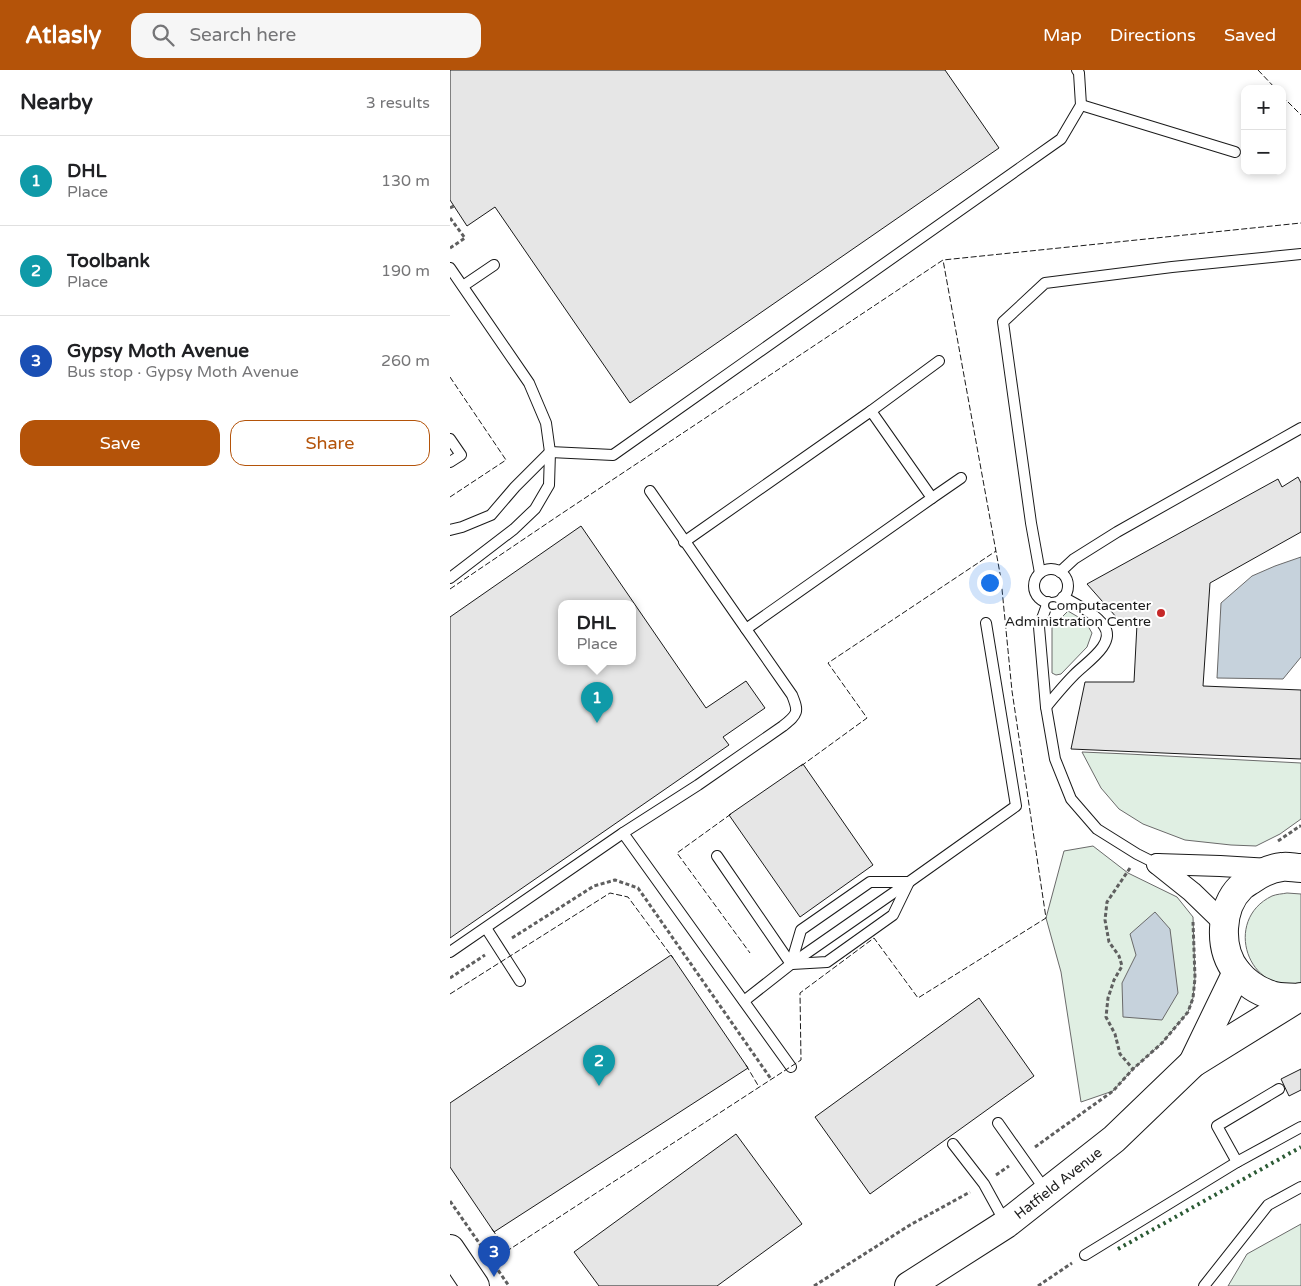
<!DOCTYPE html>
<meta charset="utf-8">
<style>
:root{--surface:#fff;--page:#f6f6f6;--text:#202124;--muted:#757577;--line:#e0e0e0;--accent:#b45309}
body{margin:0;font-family:"Varela Round",sans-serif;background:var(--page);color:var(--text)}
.controls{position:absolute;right:15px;top:15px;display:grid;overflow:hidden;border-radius:10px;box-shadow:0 2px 8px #0003}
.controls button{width:45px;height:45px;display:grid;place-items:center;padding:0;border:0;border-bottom:1px solid var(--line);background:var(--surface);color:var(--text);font:25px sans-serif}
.you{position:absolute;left:539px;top:512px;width:18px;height:18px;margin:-12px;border:4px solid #fff;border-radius:50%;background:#1a73e8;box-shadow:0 0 0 8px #1a73e833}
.badge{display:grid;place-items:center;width:32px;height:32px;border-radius:50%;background:var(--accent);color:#fff;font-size:16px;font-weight:700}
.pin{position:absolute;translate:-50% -41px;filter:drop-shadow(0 1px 2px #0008)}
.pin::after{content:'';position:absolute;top:26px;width:18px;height:15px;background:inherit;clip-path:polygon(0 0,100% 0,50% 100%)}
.popup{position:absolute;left:108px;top:530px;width:78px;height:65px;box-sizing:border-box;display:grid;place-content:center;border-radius:10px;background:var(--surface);filter:drop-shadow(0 1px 4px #0005);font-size:16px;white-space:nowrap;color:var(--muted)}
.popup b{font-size:19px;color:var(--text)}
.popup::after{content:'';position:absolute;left:50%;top:100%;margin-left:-10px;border:10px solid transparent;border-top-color:var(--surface)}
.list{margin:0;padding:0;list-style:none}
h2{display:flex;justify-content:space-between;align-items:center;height:65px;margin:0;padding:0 20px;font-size:21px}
h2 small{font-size:16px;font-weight:400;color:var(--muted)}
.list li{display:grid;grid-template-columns:32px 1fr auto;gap:15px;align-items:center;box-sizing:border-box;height:90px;padding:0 20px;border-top:1px solid var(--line)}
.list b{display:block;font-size:19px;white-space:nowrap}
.list p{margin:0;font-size:16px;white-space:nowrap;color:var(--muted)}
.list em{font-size:16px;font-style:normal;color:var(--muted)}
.actions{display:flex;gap:10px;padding:15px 20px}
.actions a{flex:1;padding:11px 0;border:1px solid var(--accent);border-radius:15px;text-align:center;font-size:18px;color:var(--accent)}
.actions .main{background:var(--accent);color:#fff}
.icon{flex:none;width:28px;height:28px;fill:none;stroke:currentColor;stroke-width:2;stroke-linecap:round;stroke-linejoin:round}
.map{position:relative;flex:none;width:851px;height:1216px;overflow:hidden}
header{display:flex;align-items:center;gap:30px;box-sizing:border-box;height:70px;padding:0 25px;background:var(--accent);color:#fff}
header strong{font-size:24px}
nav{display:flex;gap:28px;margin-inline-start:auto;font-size:18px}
.search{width:350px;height:45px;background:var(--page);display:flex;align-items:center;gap:12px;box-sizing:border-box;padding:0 18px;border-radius:15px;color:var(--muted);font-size:19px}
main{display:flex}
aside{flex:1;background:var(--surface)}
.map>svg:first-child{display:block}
.green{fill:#e0efe3;stroke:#6a6a6a}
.water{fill:#c6d2dc;stroke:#6a6a6a}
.building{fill:#e6e6e6;stroke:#1a1a1a;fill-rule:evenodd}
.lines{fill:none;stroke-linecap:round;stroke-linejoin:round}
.lane-casing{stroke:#1a1a1a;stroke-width:12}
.street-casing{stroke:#1a1a1a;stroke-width:22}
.secondary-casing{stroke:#1a1a1a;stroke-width:30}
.path{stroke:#5f5f5f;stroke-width:3;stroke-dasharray:4 2.5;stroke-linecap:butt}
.lane{stroke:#fff;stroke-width:10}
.street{stroke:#fff;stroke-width:20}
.secondary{stroke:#fff;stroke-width:28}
.hedge{stroke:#2b5a34;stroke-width:4;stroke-dasharray:2.5 4;stroke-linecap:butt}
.fence{stroke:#1a1a1a;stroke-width:1;stroke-dasharray:6 2.5;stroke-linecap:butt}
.poi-dot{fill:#c62828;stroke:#fff;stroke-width:2}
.labels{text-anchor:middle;stroke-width:4;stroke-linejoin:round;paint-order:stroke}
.poi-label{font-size:14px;fill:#1a1a1a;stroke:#fff;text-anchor:end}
.street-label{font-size:14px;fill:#1a1a1a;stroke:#fff}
</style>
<header>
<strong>Atlasly</strong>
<div class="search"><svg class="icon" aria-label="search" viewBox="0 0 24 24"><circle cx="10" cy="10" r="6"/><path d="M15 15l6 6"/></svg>Search here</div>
<nav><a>Map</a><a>Directions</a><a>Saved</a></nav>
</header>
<main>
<aside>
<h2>Nearby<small>3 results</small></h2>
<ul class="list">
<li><span class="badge" style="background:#0f9aa8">1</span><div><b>DHL</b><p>Place</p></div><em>130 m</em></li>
<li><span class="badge" style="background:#0f9aa8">2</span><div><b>Toolbank</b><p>Place</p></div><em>190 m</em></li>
<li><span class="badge" style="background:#1a4fb4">3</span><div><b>Gypsy Moth Avenue</b><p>Bus stop · Gypsy Moth Avenue</p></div><em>260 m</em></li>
</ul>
<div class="actions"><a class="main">Save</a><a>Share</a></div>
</aside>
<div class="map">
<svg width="851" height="1216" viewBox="0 0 851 1216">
<rect width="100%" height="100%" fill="#fff"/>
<g class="green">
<path d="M 618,541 L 635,551 L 642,563 L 637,577 L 611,604 L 606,605 L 602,603 L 602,557 Z"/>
<path d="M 632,682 L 678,684 L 851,693 L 851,749 L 830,764 L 806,776 L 781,775 L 735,770 L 693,754 L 669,739 L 651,718 Z"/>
<path d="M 643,776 L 678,803 L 727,827 L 743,847 L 745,908 L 743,928 L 738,942 L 712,973 L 683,999 L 663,1021 L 631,1032 L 611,902 L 596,848 L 614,781 Z"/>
<path d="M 837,823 L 851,824 L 851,913 C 798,926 772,850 822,826 C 827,824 832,824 837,823 Z"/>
<path d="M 851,1154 L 851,1216 L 778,1216 L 797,1184 Z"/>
</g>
<g class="water">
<path d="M 851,487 L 851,587 L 833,609 L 767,608 L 771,533 L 802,506 L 825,496 Z"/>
<path d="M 705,842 L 720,859 L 728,923 L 712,950 L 673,947 L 672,913 L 686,885 L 680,864 Z"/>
</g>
<g class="building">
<path d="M 0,0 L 495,0 L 549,78 L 180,333 L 45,137 L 17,156 L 0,130 Z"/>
<path d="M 848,407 L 851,413 L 851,462 L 760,513 L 753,616 L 851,620 L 851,689 L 621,679 L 635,612 L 684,612 L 687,554 L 675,557 L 637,514 L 828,409 L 832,417 Z"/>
<path d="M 131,456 L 256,638 L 296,611 L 315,638 L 273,667 L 279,675 L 0,868 L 0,547 ZM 112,534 L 182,534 L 182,592 L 112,592 Z"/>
<path d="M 353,694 L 423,795 L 350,847 L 279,745 Z"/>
<path d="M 221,885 L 298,998 L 44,1162 L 0,1097 L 0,1033 Z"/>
<path d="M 529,928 L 584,1006 L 420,1124 L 365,1047 Z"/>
<path d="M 851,999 L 851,1020 L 839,1026 L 831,1009 Z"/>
<path d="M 286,1064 L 352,1154 L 267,1216 L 149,1216 L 124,1182 Z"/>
</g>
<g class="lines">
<g class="lane-casing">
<g id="lane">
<path d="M 631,35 L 785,82"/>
<path d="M 0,198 L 79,313 L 96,353 L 100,382 L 99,415 L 85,439 L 64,459 L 0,508"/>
<path d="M 13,216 L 44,195"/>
<path d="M 421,341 L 489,291"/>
<path d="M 0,369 L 11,385 L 0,392"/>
<path d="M 200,421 L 296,559 L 482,428 L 421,341 L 234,472"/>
<path d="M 482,428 L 511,408"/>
<path d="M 0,460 L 12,457 L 41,445 L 65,417 L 100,382 L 163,385 L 611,69 L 631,35 L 629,3 L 627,0"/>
<circle cx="601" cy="516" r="17"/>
<path d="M 610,502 L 624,489 L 667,462 L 851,358"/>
<path d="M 590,503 L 581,453 L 553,252 L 595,213 L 722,197 L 851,184"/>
<path d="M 598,532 L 589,557 L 596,637 L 605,689 L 621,729 L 647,759 L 687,784 L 707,794"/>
<path d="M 596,637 C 605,626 614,615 624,605 C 634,594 667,574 654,556 C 645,543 627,535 613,527"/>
<path d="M 173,763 L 341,997"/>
<path d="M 267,786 L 341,894"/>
<path d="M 36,858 L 70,911"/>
<path d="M 0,882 L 173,763 L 248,715 L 333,656 C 348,644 349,642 342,625 L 296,559"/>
<path d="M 341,894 L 351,860 L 420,812 L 459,812"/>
<path d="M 342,894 L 377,892 L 443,845 L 458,814"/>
<path d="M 294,931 L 341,894 L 459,812 L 566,736 L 536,553"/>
<path d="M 548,1053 L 596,1121"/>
<path d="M 503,1074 L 534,1114 L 556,1154"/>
<path d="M 787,1092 L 767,1056 L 829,1019"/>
<path d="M 635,1185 L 787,1092 L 851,1057"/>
<path d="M 754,1216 L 818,1135 L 851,1117"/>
</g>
</g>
<g class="street-casing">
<g id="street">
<path d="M 707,794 L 770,796 L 820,799"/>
<path d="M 707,794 L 742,822 L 774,853"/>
</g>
</g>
<g class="secondary-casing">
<g id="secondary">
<path d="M 851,798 C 845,798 838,796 832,797 C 820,798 811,803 801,810 C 798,812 794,814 791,817 C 770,837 768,879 787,902 C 796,913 808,921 821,925 C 829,928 839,927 848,928 L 851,927"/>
<path d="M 743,993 L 787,902"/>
<path d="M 0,1179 L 25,1216"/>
<path d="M 459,1216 L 556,1154 L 664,1069 L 743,993 L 848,928"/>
</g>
</g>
<g class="path">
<path d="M 0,138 L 4,136"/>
<path d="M 0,148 L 15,168 L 0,178"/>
<path d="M 828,771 L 850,756 L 851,757"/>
<path d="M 680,798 L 657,832 L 655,850 L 659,872 L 669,886 L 672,896 L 664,910 L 658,928 L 656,947 L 665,964 L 670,984 L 683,999"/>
<path d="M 62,868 L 144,816 L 165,810 L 188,818 L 321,1009"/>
<path d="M 0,908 L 35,885"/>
<path d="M 585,1077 L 663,1021 L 683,999 L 712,973 L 738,942 L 743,928 L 745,908 L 743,852"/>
<path d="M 546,1105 L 559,1096"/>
<path d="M 0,1131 L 59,1216"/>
<path d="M 364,1216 L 460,1155 L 520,1122"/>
<path d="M 588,1216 L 622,1193"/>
</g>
<use href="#lane" class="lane"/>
<use href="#street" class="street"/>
<use href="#secondary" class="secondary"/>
<path class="hedge" d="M 668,1179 L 851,1077"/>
<g class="fence">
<path d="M 808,0 L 826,19"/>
<path d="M 832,26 L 851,45"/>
<path d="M 0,307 L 56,390 L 0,427"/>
<path d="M 0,519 L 108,446 L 493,190 L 851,153"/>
<path d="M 351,696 L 417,648 L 378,593 L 546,481"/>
<path d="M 281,744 L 227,783 L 300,883"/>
<path d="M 0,924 L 160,823 L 178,827 L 223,888"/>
<path d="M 296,995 L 309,1017"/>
<path d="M 42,1159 L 57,1181 L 351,990 L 350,923 L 424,868 L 468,928 L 596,848 L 562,621 L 551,509 L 493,190"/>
</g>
</g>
<circle class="poi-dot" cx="711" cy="543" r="5"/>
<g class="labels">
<g class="poi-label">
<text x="701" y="540">Computacenter<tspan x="701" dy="16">Administration Centre</tspan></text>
</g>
<g class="street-label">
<text transform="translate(608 1113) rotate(-38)" y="5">Hatfield Avenue</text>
</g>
</g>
</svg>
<div class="controls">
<button>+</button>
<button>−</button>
</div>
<div class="you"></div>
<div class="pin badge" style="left:147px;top:653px;background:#0f9aa8">1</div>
<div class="popup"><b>DHL</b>Place</div>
<div class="pin badge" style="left:149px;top:1016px;background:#0f9aa8">2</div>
<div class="pin badge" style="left:44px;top:1207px;background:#1a4fb4">3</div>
</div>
</main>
